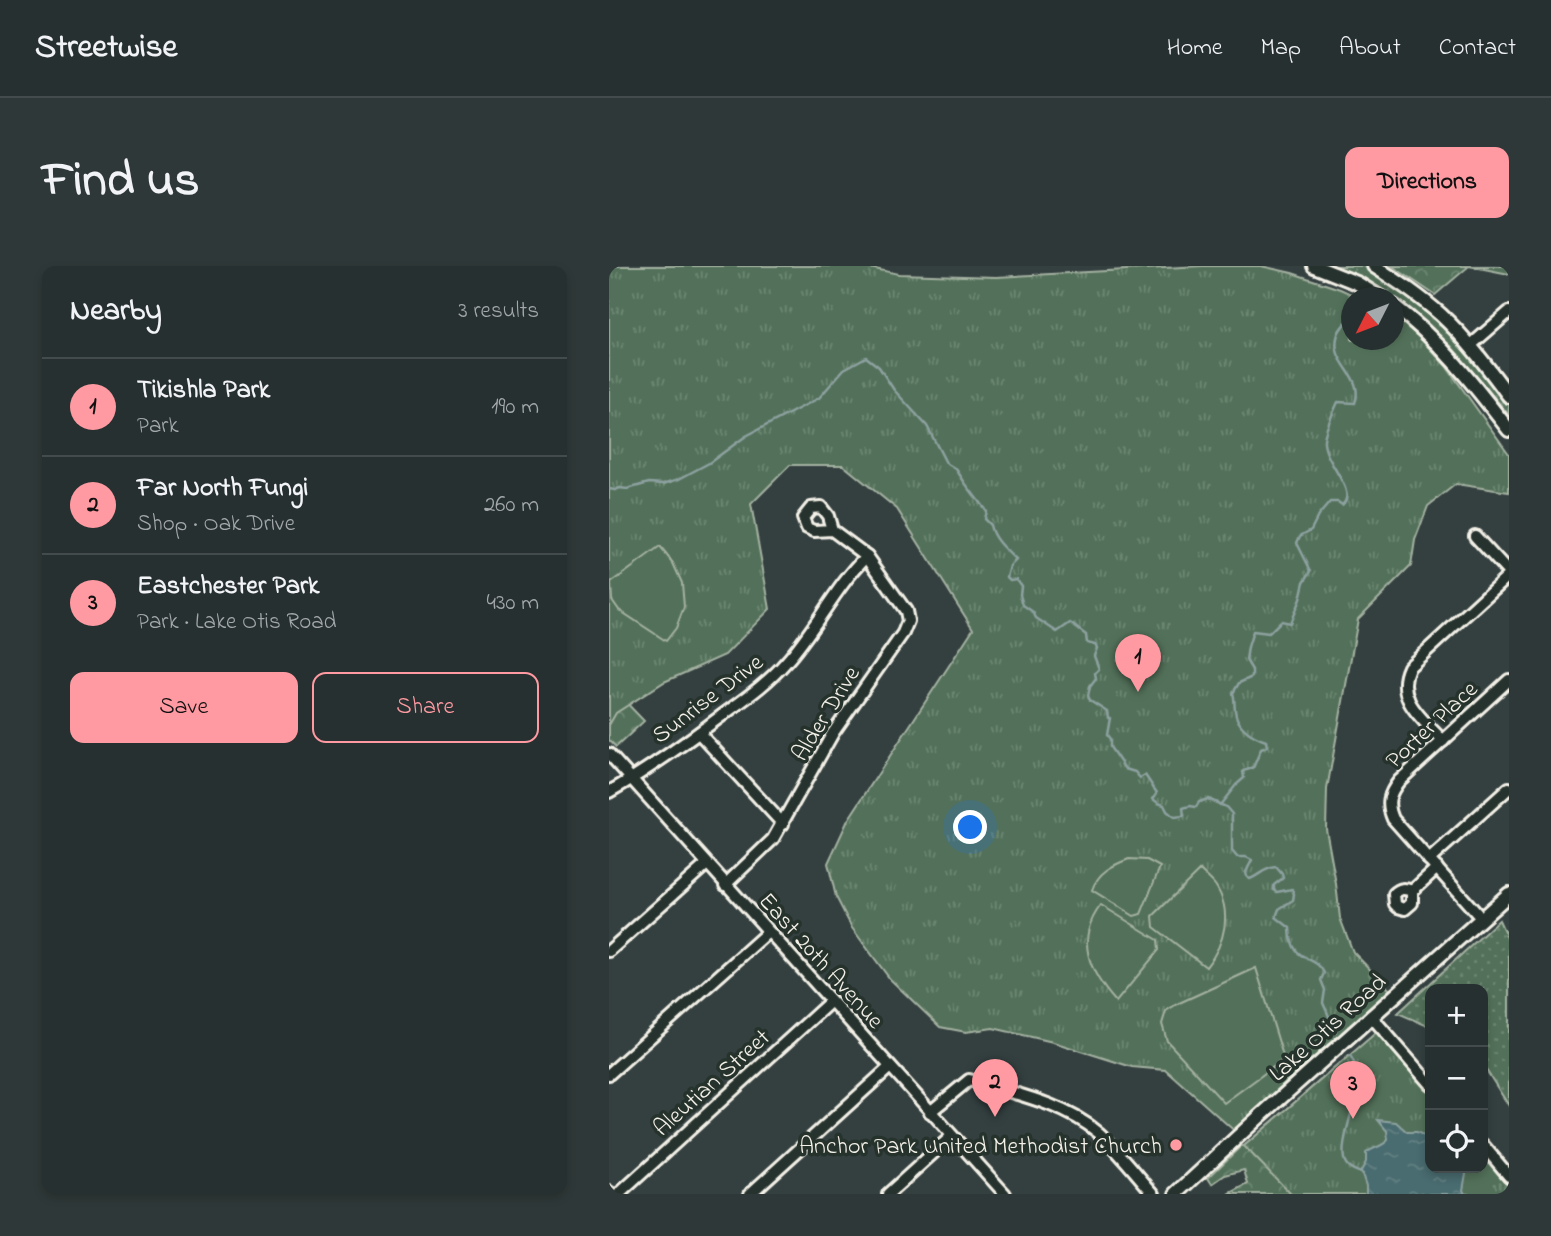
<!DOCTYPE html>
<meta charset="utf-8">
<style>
:root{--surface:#273030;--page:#2f3838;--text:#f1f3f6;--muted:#a4a9ab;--line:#434b4c;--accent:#ff9aa2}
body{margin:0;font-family:"Indie Flower",sans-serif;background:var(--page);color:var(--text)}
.controls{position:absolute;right:21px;bottom:21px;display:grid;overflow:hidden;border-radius:14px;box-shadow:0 4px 10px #0003}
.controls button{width:63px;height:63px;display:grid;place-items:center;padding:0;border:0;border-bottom:2px solid var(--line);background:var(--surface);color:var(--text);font:35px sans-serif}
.compass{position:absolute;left:732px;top:21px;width:63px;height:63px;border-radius:50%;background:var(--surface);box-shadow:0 4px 10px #0003;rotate:228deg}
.you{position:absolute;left:362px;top:562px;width:24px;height:24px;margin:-18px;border:5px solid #fff;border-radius:50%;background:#1a73e8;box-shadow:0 0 0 10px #1a73e833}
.badge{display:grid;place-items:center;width:46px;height:46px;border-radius:50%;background:var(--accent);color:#111;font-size:23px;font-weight:700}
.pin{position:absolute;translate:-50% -58px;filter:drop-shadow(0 2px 4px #0008)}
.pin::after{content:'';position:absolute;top:37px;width:24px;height:21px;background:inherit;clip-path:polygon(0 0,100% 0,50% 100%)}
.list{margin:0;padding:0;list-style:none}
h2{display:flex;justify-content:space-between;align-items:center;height:91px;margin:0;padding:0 28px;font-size:30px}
h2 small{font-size:23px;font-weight:400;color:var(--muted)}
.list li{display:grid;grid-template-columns:46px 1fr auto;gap:21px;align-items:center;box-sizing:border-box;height:98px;padding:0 28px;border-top:2px solid var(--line)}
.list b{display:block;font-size:26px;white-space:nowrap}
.list p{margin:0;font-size:23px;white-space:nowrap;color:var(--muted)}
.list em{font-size:23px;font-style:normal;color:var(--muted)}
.actions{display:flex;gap:14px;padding:21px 28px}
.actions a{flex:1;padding:16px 0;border:2px solid var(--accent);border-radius:14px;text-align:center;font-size:24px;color:var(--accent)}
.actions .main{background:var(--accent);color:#111}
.icon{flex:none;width:38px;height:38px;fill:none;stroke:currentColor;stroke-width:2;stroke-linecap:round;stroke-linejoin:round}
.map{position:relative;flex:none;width:900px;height:928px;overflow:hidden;border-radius:14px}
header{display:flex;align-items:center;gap:42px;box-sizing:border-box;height:98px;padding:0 35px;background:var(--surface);border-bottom:2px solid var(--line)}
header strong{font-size:33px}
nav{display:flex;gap:38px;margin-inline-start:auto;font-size:24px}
.intro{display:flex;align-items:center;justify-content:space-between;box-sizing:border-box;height:168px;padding:0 42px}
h1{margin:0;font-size:49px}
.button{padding:18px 32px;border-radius:14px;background:var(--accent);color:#111;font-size:24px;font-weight:700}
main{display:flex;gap:42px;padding:0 42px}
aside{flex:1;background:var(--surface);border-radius:14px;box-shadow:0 4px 10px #0003}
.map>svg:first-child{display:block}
.grass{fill:url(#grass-dots);stroke:#a4b1a1;stroke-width:2}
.forest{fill:url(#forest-crowns);stroke:#a4b1a1;stroke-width:2}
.park{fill:url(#park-tufts);stroke:#a4b1a1;stroke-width:2}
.pitch{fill:#53715a;stroke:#a4b1a1;stroke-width:2}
.water{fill:url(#water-ripples);stroke:#8da1a0;stroke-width:2}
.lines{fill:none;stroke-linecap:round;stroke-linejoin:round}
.stream{stroke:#8da1a0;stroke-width:2.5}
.minor-casing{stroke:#f4f1e8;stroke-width:16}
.major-casing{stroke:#f4f1e8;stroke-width:18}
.minor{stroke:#26332d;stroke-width:10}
.major{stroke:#26332d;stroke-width:12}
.poi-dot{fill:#ff9aa2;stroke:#26332d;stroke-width:2.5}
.labels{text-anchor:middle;stroke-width:7;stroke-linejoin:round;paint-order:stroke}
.street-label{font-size:24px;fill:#f4f1e8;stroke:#26332d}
.poi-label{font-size:24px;fill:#f4f1e8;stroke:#26332d;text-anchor:end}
</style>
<header>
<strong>Streetwise</strong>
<nav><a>Home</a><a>Map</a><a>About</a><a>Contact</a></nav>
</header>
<div class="intro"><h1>Find us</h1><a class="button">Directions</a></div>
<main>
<aside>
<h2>Nearby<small>3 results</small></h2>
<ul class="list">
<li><span class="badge">1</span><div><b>Tikishla Park</b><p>Park</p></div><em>190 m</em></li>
<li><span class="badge">2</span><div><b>Far North Fungi</b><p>Shop · Oak Drive</p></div><em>260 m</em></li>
<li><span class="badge">3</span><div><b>Eastchester Park</b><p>Park · Lake Otis Road</p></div><em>430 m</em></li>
</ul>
<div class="actions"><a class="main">Save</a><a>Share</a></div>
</aside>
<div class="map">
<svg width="900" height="928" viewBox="0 0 900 928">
<defs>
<pattern id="grass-dots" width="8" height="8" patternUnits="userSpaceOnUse" patternTransform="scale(1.75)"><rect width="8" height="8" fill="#53715a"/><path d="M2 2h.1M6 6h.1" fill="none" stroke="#6c8672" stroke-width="1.8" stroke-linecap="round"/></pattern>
<pattern id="forest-crowns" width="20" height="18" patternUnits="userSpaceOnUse" patternTransform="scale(1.75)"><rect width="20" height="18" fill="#53715a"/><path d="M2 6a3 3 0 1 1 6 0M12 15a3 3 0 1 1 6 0" fill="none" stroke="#6c8672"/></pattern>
<pattern id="park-tufts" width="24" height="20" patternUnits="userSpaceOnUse" patternTransform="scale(1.75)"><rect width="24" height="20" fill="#53715a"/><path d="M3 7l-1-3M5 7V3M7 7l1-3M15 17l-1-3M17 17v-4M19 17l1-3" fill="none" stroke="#6c8672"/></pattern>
<pattern id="water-ripples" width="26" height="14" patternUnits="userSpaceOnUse" patternTransform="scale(1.75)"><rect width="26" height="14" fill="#496c70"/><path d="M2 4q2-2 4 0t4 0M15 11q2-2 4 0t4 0" fill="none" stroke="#648184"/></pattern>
</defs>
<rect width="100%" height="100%" fill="#344040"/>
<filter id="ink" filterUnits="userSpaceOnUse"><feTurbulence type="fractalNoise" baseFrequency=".0143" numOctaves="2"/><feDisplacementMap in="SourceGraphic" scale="14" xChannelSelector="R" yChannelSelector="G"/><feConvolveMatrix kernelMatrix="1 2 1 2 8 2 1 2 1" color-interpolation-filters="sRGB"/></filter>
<g filter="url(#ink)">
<g class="grass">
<path d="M 722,0 L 754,0 L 768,6 L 833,54 L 900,133 L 900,149 L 842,80 L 798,42 L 762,17 Z"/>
<path d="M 890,654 L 900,676 L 900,840 L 874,799 L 874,723 L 821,723 L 821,761 L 789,747 Z"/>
</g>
<g class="forest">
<path d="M 783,0 L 900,0 L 900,8 L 860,0 L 826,29 Z"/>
<path d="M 10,429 L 35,455 L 7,481 L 0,474 L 0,434 Z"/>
<path d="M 740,797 L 727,928 L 620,928 L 639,918 L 635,904 L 616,909 L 603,918 L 599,912 L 632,880 L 635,880 L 730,798 Z"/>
</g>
<g class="park">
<path d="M 0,0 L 251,0 L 290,8 L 387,11 L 593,0 L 652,0 L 683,7 L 731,23 L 749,31 L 743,32 L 743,74 L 785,74 L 785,50 L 809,70 L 837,100 L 900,188 L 900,226 L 847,218 L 819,240 L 806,274 L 802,300 L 749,353 L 718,523 L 717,563 L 727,618 L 731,652 L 744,686 L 783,726 L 630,869 L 557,804 L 523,801 L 444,776 L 384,762 L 357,766 L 331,761 L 281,713 L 243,662 L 227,631 L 219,597 L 239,554 L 364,363 L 288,243 L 234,199 L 181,199 L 142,238 L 161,343 L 116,389 L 55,416 L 7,447 L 0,459 Z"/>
<path d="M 769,765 L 821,827 L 821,902 L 874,902 L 874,889 L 900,920 L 900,928 L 682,928 L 635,880 Z"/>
</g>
<g class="pitch">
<path d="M 51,281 L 64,297 L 73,317 L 75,341 L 67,362 L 57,375 L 10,344 L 3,334 L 2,317 Z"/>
<path d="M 520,593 L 538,594 L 551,601 L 532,648 L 525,650 L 483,624 C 489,606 504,599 520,593 Z"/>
<path d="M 591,604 C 596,609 602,614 606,619 C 624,645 616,678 597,701 L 545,661 L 544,650 Z"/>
<path d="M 492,639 L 549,674 L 550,684 L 507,736 C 481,707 465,674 492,639 Z"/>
<path d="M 647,702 L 675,793 L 615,837 L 558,775 L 553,758 L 557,745 L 568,738 Z"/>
</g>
<path class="water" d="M 769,854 L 787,856 L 798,866 L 808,866 L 816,870 L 821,887 L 821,902 L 858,902 L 854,924 L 856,928 L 757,928 L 757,920 L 752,905 L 757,896 L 757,887 C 764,881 772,882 779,874 L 778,865 Z"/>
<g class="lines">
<g class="stream">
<path d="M 0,223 L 6,224 L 11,222 L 18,223 L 40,217 L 54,218 L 70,213 L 100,197 L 137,170 L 210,132 L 235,103 L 257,91 L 270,101 L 285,124 L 318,160 L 337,197 L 347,203 L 356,217 L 377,245 L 375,253 L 381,259 C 384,274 397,284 407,294 L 401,300 L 398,311 L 401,314 L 407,313 L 412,320 L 411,329 L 414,339 L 424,346 L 427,352 L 448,366 L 461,357 L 477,369 L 478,377 L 486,379 L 488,382 L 485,390 L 490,403 L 486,407 L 487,412 L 481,420 L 479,430 L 481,434 L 498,445 L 499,452 L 501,452 L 498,469 L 501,473 L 501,481 L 516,503 L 526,506 L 531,512 L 536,509 L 548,527 L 544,533 L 549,537 L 555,539 L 558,545 L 565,551 L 575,550 L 574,542 L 581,540 L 587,541 L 590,536 L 599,533 L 617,541 L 623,548 L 623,585 L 628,591 L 637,591 L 643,594 L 637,606 L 638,611 L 641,613 C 651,609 655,602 667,601 L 673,608 L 674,612 L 665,619 L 665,624 L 668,626 L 683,623 L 685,628 L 684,634 L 670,643 L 667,651 L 681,662 C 682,699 706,687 715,707 L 712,714 L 716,724 L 714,737 L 727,766"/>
<path d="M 611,539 L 627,519 L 635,512 L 634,505 L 644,502 L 652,483 L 658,481 L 657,475 C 642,470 627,460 626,444 C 625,437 626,433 624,427 L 630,417 L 643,411 L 643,404 L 637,394 L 639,381 L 644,365 L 660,367 L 672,355 L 681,357 L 691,333 L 695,316 L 702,305 L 688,277 L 691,270 L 702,264 L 709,250 L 721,236 L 729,236 L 733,239 C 750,225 713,195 715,173 C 717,161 724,147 729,136 L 746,137 C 756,108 719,98 729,68 C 731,62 738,55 743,50"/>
<path d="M 741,789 C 743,793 747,799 748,804 C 753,827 728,878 736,896 C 739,903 748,905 754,908"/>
</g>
<g class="minor-casing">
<g id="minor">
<path d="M 861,80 L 900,46"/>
<path d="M 866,270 L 900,307"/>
<path d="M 90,467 L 174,558"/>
<path d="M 834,475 C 814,453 785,433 800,401 L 900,309"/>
<path d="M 0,488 L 396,928"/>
<path d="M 0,526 C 39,504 75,478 111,451 C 134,434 158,418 177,396 C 207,363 226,321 258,290"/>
<path d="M 820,594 L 900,522"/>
<path d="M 116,619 L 164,573 L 224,467 L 294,367 L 299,355 L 297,345 L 258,290 L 223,264 L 219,250 L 212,241 L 202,242 L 194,252 L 198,262 L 205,265 L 223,264"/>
<path d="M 803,625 L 803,637 L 796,643 L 789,641 L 786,638 L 785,628 C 791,622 795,622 803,625 L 828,602"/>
<path d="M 872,652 L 784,553 C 777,537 780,528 790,515 L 900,414"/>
<path d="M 0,685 L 98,598"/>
<path d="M 762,750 L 821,818"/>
<path d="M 0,808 L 159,666"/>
<path d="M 321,846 L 360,814 C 403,827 455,837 490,867 C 509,884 528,909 545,928"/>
<path d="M 874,879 L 900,910"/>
<path d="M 0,926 L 2,928"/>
<path d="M 10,928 L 222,735"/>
<path d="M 141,928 L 281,801"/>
<path d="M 279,928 L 343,870"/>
</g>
</g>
<g class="major-casing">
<g id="major">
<path d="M 705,0 L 748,17 L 772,32"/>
<path d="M 765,0 C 788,15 811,30 832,49 C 858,73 879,102 900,130"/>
<path d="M 785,40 C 831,74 865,119 900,164"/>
<path d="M 567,928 L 649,852 L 900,628"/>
</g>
</g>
<use href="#minor" class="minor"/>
<use href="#major" class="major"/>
</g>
</g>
<circle class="poi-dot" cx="567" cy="879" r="7"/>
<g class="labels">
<g class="street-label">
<text transform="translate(98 432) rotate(-37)" y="8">Sunrise Drive</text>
<text transform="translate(216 447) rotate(-58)" y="8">Alder Drive</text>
<text transform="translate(822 458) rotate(-43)" y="8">Porter Place</text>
<text transform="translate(213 694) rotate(48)" y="8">East 20th Avenue</text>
<text transform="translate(718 761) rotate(-42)" y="8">Lake Otis Road</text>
<text transform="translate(102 816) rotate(-42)" y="8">Aleutian Street</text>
</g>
<g class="poi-label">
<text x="553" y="887">Anchor Park United Methodist Church</text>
</g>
</g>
</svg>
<div class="controls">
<button>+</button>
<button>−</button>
<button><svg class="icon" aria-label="locate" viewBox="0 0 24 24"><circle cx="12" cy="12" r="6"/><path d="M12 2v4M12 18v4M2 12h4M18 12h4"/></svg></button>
</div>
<svg class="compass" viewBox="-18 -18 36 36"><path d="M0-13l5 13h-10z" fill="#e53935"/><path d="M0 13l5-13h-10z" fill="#a4a9ab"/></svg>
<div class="you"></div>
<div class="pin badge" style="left:529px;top:426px">1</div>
<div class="pin badge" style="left:386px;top:851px">2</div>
<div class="pin badge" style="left:744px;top:853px">3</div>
</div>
</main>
